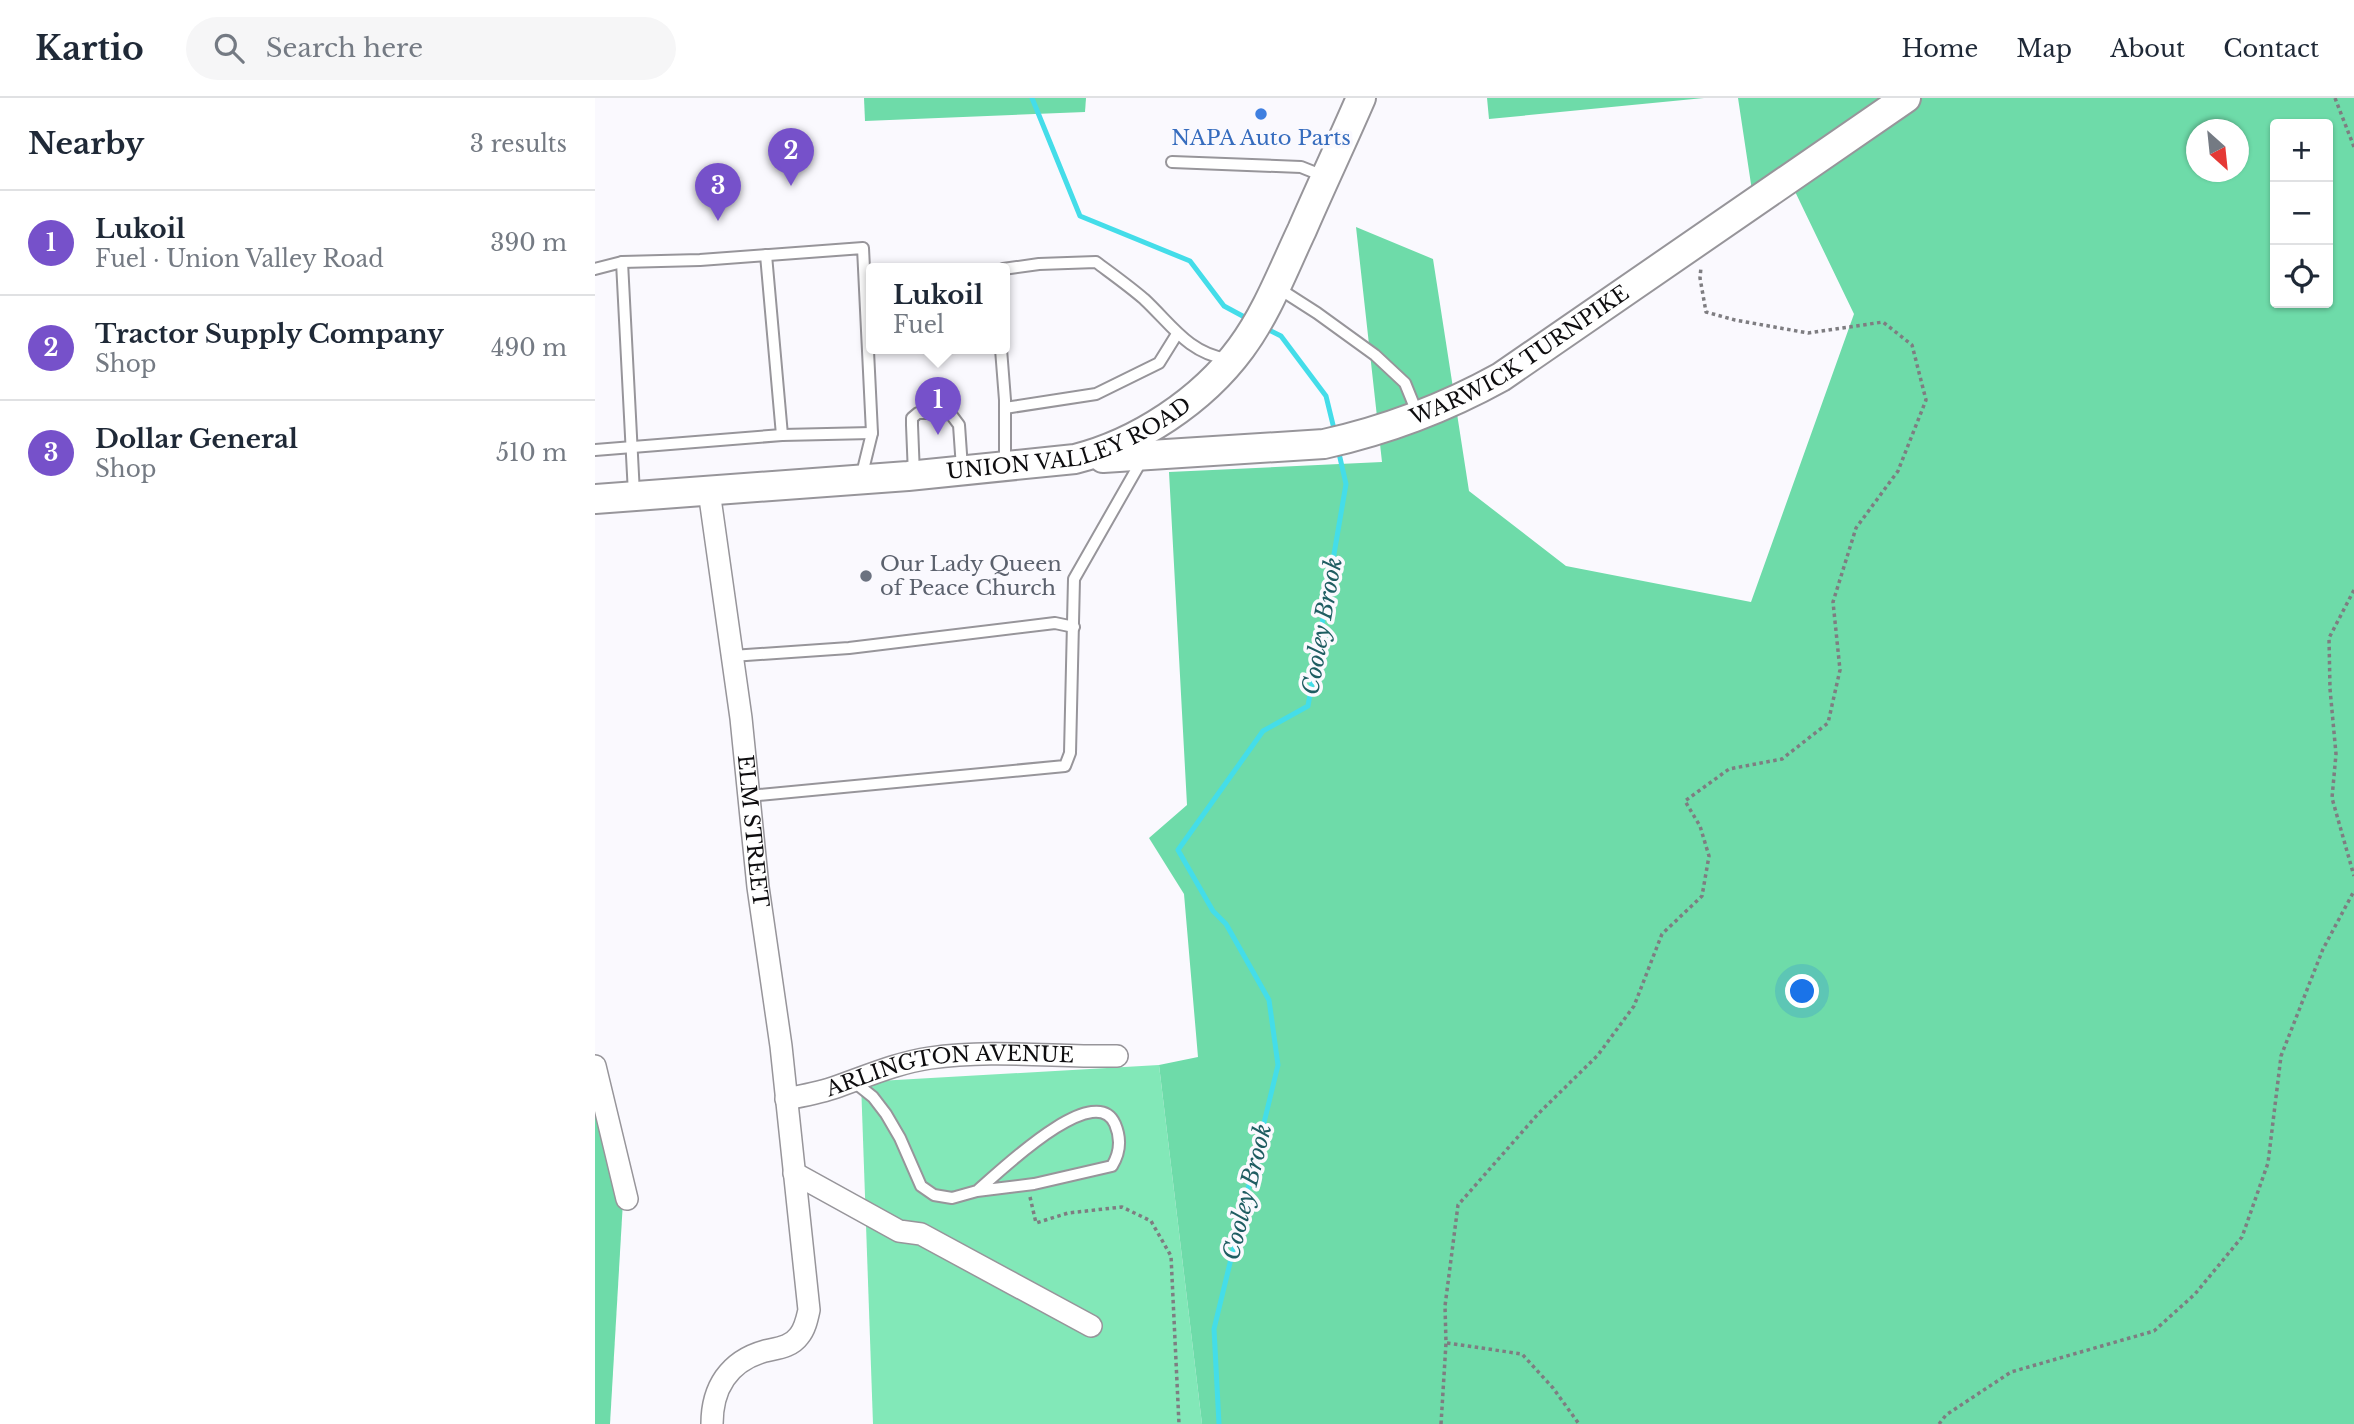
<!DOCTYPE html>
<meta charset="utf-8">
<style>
:root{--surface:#fff;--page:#f6f6f7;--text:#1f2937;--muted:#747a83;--line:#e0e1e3;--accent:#7651ca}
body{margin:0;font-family:"Libre Baskerville",serif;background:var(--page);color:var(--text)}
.controls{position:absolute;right:21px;top:21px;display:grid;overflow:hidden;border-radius:7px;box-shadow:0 2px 5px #0004}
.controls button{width:63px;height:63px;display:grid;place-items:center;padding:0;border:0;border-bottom:2px solid var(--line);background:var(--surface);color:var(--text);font:35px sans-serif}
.compass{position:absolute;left:1591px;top:21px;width:63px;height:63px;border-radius:50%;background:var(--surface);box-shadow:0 2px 5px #0004;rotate:153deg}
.you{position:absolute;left:1208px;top:894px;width:24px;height:24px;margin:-18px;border:5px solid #fff;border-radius:50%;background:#1a73e8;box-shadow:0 0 0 10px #1a73e833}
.badge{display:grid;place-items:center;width:46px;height:46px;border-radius:50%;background:var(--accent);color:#fff;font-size:23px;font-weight:700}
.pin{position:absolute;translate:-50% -58px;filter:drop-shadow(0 2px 4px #0008)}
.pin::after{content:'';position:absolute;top:37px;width:24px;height:21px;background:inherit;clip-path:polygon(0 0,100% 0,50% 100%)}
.popup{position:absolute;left:271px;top:165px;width:144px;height:91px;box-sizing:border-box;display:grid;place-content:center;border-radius:7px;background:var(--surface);filter:drop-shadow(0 2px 5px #0005);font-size:23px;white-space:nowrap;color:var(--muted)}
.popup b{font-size:26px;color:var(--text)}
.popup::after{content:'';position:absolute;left:50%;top:100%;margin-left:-14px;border:14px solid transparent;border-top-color:var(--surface)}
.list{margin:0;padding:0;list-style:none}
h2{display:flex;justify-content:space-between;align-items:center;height:91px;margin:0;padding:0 28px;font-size:30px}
h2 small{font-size:23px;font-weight:400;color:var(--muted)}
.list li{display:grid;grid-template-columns:46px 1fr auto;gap:21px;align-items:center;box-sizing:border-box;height:105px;padding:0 28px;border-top:2px solid var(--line)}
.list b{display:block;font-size:26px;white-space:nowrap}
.list p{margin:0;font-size:23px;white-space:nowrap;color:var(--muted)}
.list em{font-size:23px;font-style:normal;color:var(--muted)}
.icon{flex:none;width:38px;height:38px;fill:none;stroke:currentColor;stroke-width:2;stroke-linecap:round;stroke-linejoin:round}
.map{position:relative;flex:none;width:1759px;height:1326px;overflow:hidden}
header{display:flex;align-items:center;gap:42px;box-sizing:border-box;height:98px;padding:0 35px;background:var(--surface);border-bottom:2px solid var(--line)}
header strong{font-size:33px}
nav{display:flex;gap:38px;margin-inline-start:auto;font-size:24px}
.search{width:490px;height:63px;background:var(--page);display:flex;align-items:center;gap:18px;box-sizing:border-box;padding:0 24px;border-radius:38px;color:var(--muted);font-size:26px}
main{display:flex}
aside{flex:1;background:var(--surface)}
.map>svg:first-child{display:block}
.green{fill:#82e8b8}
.forest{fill:#6edba9;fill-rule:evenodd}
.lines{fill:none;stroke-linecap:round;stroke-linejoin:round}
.stream{stroke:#44dde9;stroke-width:5}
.lane-casing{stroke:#97959a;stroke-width:14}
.street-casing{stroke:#97959a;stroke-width:24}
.secondary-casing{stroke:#97959a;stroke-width:32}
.path{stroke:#7e7d81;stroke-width:3.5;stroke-dasharray:3.5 3.5;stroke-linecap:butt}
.lane{stroke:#fff;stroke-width:10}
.street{stroke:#fff;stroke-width:21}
.secondary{stroke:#fff;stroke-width:28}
.shop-dot{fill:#3f7fe0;stroke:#faf9fe;stroke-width:2.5}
.worship-dot{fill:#6b7280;stroke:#faf9fe;stroke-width:2.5}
.labels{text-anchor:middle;stroke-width:7;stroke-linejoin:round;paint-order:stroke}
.shop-label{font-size:21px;fill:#366cbe;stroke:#faf9fe}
.street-label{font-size:21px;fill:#0e0d0f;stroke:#faf9fe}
.worship-label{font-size:21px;fill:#5b616d;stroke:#faf9fe;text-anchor:start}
.water-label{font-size:23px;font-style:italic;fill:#1f5d62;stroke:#faf9fe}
</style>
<header>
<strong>Kartio</strong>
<div class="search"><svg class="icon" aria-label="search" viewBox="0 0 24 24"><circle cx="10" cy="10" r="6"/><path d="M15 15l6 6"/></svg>Search here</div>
<nav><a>Home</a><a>Map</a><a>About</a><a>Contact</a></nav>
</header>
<main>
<aside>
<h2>Nearby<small>3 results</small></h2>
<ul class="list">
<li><span class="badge">1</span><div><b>Lukoil</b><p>Fuel · Union Valley Road</p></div><em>390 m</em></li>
<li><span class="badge">2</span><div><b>Tractor Supply Company</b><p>Shop</p></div><em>490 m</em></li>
<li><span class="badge">3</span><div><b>Dollar General</b><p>Shop</p></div><em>510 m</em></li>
</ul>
</aside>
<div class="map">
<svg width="1759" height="1326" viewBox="0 0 1759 1326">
<rect width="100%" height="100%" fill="#faf9fe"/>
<path class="green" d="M 564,967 L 607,1326 L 278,1326 L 266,984 Z"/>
<g class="forest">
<path d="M 269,0 L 491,0 L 490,14 L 270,23 Z"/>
<path d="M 892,0 L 1109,0 L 894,21 Z"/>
<path d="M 1143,0 L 1759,0 L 1759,1326 L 607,1326 L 564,967 L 603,959 L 589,796 L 554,740 L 592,707 L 574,374 L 787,364 L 761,129 L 838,161 L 874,393 L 971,468 L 1156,504 L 1259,216 L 1193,79 L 1159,106 ZM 1680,26 L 1733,26 L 1733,205 L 1680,205 ZM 1602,32 L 1644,32 L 1644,74 L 1602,74 Z"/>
<path d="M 0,970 L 28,1103 L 15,1326 L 0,1326 Z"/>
</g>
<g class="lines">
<g class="stream">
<path d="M 437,0 L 485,118 L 595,163 L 629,208 L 655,222"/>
<path d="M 670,230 L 686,238 L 731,298 L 740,335"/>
<path d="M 624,1326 L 619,1231 L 683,967 L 674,902 L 631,826 L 618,813 L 583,752 L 668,633 L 713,608 L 751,386 L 743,351"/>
</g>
<g class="lane-casing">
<g id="lane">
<path d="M 577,64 L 706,69 L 731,79"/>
<path d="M 171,157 L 187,337"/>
<path d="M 27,164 L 39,396"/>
<path d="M 0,171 L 27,164 L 105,162 L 268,150 L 277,335 L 266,380"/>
<path d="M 408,171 L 444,166 L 501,164 C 517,176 534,188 549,201 C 576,226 593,255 632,261"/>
<path d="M 683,190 L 722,215 L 780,257 L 810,285 L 823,317"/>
<path d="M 406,251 L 410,302 L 410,365"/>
<path d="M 410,310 L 501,296 L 564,265 L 582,236"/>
<path d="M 0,352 L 187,337 L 277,335"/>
<path d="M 319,377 L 317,327 L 317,320 L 323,315 L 355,315 L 364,327 L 367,370"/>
<path d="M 137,558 L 254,550 L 460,525 L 479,529"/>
<path d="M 154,698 L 470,668 L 475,655 L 479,481 L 548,360"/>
<path d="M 258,983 L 278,999 L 291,1016 L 305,1040 L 326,1088 L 339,1097 L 357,1100 L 382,1093 L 439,1086 L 517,1068 C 525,1055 526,1040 520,1026 C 500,980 401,1077 382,1093"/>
</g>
</g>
<g class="street-casing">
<g id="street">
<path id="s1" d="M 114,393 L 146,620 L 163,789 L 186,948 L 214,1212 C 212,1221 210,1231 204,1238 C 196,1249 183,1250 170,1253 C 134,1263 117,1290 117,1326"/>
<path d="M 0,968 L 32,1101"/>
<path id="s2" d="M 191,1001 C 207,998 223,995 238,990 C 270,979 301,965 335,960 C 397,951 460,959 522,958"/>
<path d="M 199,1075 L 304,1133 L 326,1136 L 496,1228"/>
</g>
</g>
<g class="secondary-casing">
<g id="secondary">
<path id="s3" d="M 508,360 L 729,346 C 792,332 850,310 906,279 L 1311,0"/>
<path id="s4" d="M 0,401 L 313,378 L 480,361 C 543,345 607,303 646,250 C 672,215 688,172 707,132 C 726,88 747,44 766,0"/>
</g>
</g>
<g class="path">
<path d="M 1740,0 L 1759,49"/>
<path d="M 1759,492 L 1734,540 L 1735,591 L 1741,656 L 1737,700 L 1759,778"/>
<path d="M 435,1099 L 441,1125 L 473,1115 L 527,1109 L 556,1123 L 576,1158 L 584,1326"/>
<path d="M 852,1245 L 927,1256 L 958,1290 L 984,1326"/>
<path d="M 846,1326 L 851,1245 L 850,1208 L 863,1107 L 943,1016 L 1003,957 L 1039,908 L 1067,836 L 1107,798 L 1114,758 L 1105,728 L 1090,703 L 1134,671 L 1187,661 L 1233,625 L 1245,572 L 1238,504 L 1261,430 L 1303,373 L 1331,302 L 1317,247 L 1288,224 L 1213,235 L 1140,222 L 1111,214 L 1105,180 L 1106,169"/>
<path d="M 1344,1326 L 1351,1317 L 1416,1274 L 1559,1233 L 1600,1196 L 1647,1139 L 1673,1065 L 1686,958 L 1728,851 L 1759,793"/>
</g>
<use href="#lane" class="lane"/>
<use href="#street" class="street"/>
<use href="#secondary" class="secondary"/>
</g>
<circle class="shop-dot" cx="666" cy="16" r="7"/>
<circle class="worship-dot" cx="271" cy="478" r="7"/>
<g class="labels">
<g class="shop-label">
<text x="666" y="47">NAPA Auto Parts</text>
</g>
<g class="street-label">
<text dy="7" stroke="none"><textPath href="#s3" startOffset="438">WARWICK TURNPIKE</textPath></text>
<text dy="7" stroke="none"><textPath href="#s4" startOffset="481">UNION VALLEY ROAD</textPath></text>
<text dy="7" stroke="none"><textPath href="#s1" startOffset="343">ELM STREET</textPath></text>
<text dy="7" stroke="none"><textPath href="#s2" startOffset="168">ARLINGTON AVENUE</textPath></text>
</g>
<g class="worship-label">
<text x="285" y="473">Our Lady Queen<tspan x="285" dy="24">of Peace Church</tspan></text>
</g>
<g class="water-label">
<text transform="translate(727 528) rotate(-80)" y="8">Cooley Brook</text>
<text transform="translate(652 1094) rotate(-76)" y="8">Cooley Brook</text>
</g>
</g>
</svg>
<div class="controls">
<button>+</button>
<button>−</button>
<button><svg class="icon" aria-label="locate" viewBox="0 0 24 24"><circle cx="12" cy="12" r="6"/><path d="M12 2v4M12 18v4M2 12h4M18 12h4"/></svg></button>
</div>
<svg class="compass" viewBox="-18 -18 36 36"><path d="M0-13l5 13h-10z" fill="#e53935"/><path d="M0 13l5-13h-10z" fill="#747a83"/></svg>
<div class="you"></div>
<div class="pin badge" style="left:343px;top:337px">1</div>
<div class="popup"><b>Lukoil</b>Fuel</div>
<div class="pin badge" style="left:196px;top:88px">2</div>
<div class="pin badge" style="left:123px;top:123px">3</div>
</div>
</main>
